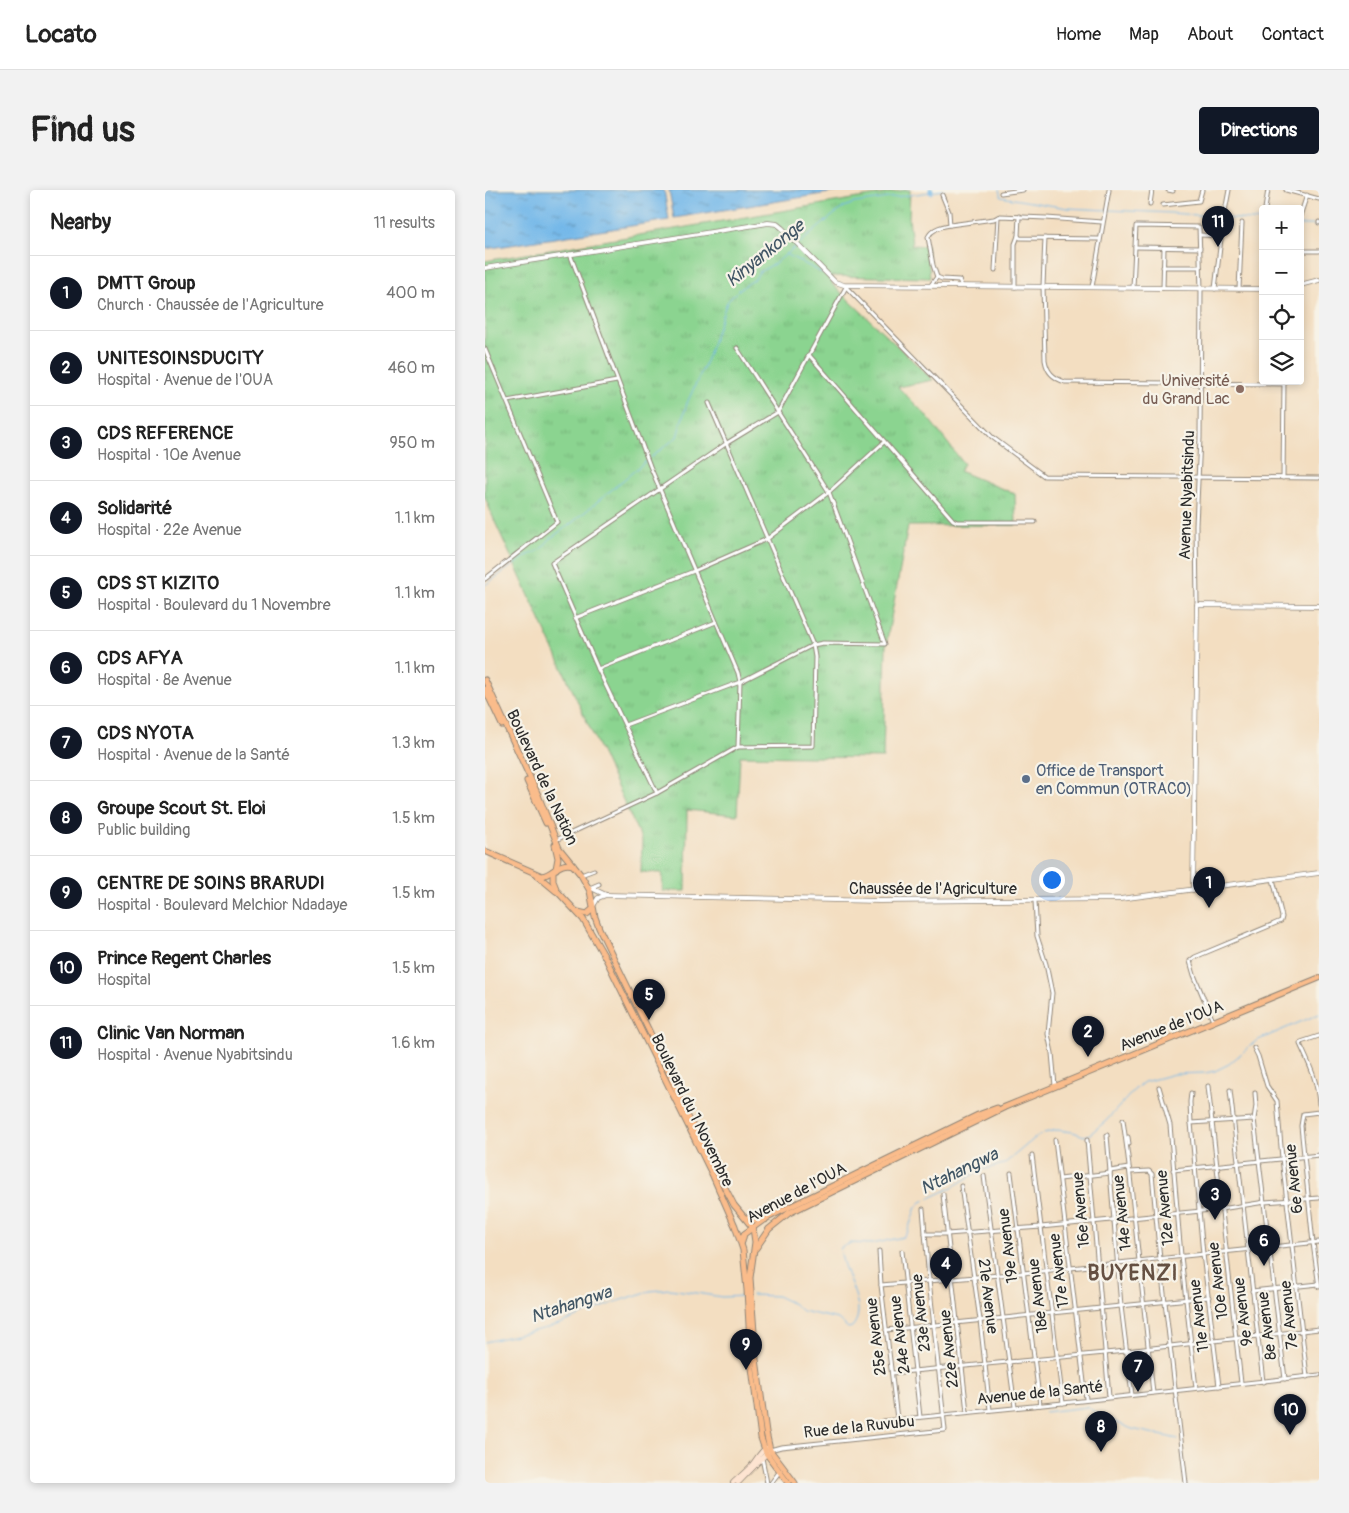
<!DOCTYPE html>
<meta charset="utf-8">
<style>
:root{--surface:#fff;--page:#f2f2f2;--text:#222;--muted:#767676;--line:#e0e0e0;--accent:#111827}
body{margin:0;font-family:Pangolin,sans-serif;background:var(--page);color:var(--text)}
.controls{position:absolute;right:15px;top:15px;display:grid;overflow:hidden;border-radius:5px;box-shadow:0 2px 8px #0003}
.controls button{width:45px;height:45px;display:grid;place-items:center;padding:0;border:0;border-bottom:1px solid var(--line);background:var(--surface);color:var(--text);font:25px sans-serif}
.you{position:absolute;left:566px;top:689px;width:18px;height:18px;margin:-12px;border:4px solid #fff;border-radius:50%;background:#1a73e8;box-shadow:0 0 0 8px #1a73e833}
.badge{display:grid;place-items:center;width:32px;height:32px;border-radius:50%;background:var(--accent);color:#fff;font-size:16px;font-weight:700}
.pin{position:absolute;translate:-50% -41px;filter:drop-shadow(0 1px 2px #0008)}
.pin::after{content:'';position:absolute;top:26px;width:18px;height:15px;background:inherit;clip-path:polygon(0 0,100% 0,50% 100%)}
.list{margin:0;padding:0;list-style:none}
h2{display:flex;justify-content:space-between;align-items:center;height:65px;margin:0;padding:0 20px;font-size:21px}
h2 small{font-size:16px;font-weight:400;color:var(--muted)}
.list li{display:grid;grid-template-columns:32px 1fr auto;gap:15px;align-items:center;box-sizing:border-box;height:75px;padding:0 20px;border-top:1px solid var(--line)}
.list b{display:block;font-size:19px;white-space:nowrap}
.list p{margin:0;font-size:16px;white-space:nowrap;color:var(--muted)}
.list em{font-size:16px;font-style:normal;color:var(--muted)}
.icon{flex:none;width:28px;height:28px;fill:none;stroke:currentColor;stroke-width:2;stroke-linecap:round;stroke-linejoin:round}
.map{position:relative;flex:none;width:834px;height:1293px;overflow:hidden;border-radius:5px}
header{display:flex;align-items:center;gap:30px;box-sizing:border-box;height:70px;padding:0 25px;background:var(--surface);border-bottom:1px solid var(--line)}
header strong{font-size:24px}
nav{display:flex;gap:28px;margin-inline-start:auto;font-size:18px}
.intro{display:flex;align-items:center;justify-content:space-between;box-sizing:border-box;height:120px;padding:0 30px}
h1{margin:0;font-size:35px}
.button{padding:12px 22px;border-radius:5px;background:var(--accent);color:#fff;font-size:18px;font-weight:700}
main{display:flex;gap:30px;padding:0 30px}
aside{flex:1;background:var(--surface);border-radius:5px;box-shadow:0 2px 8px #0003}
.map>svg:first-child{display:block}
.grass{fill:url(#grass-tufts);stroke:#5b805e}
.water{fill:url(#water-ripples);stroke:#4e718a}
.lines{fill:none;stroke-linecap:round;stroke-linejoin:round}
.stream{stroke:#72b7e9;stroke-width:1}
.river{stroke:#72b7e9;stroke-width:5}
.minor-casing{stroke:#8f8476;stroke-width:5}
.tertiary-casing{stroke:#8f8476;stroke-width:5.5}
.secondary-casing{stroke:#8f8476;stroke-width:6}
.primary-casing{stroke:#8f8476;stroke-width:7}
.minor{stroke:#fff;stroke-width:3}
.tertiary{stroke:#fff;stroke-width:4}
.secondary{stroke:#fde4d1;stroke-width:4.5}
.primary{stroke:#fabc8b;stroke-width:5}
.education-dot{fill:#8d6e63;stroke:#f7f3e8;stroke-width:2}
.service-dot{fill:#5c6f8a;stroke:#f7f3e8;stroke-width:2}
.labels{text-anchor:middle;stroke-width:4.5;stroke-linejoin:round;paint-order:stroke}
.education-label{font-size:16px;fill:#785e54;stroke:#f7f3e8;text-anchor:end}
.street-label{font-size:16px;fill:#2b2b2b;stroke:#f7f3e8}
.service-label{font-size:16px;fill:#4e5e75;stroke:#f7f3e8;text-anchor:start}
.water-label{font-size:18px;font-style:italic;fill:#405564;stroke:#f7f3e8}
.district-label{font-size:21px;font-weight:bold;letter-spacing:1px;fill:#655042;stroke:#f7f3e8}
</style>
<header>
<strong>Locato</strong>
<nav><a>Home</a><a>Map</a><a>About</a><a>Contact</a></nav>
</header>
<div class="intro"><h1>Find us</h1><a class="button">Directions</a></div>
<main>
<aside>
<h2>Nearby<small>11 results</small></h2>
<ul class="list">
<li><span class="badge">1</span><div><b>DMTT Group</b><p>Church · Chaussée de l'Agriculture</p></div><em>400 m</em></li>
<li><span class="badge">2</span><div><b>UNITESOINSDUCITY</b><p>Hospital · Avenue de l'OUA</p></div><em>460 m</em></li>
<li><span class="badge">3</span><div><b>CDS REFERENCE</b><p>Hospital · 10e Avenue</p></div><em>950 m</em></li>
<li><span class="badge">4</span><div><b>Solidarité</b><p>Hospital · 22e Avenue</p></div><em>1.1 km</em></li>
<li><span class="badge">5</span><div><b>CDS ST KIZITO</b><p>Hospital · Boulevard du 1 Novembre</p></div><em>1.1 km</em></li>
<li><span class="badge">6</span><div><b>CDS AFYA</b><p>Hospital · 8e Avenue</p></div><em>1.1 km</em></li>
<li><span class="badge">7</span><div><b>CDS NYOTA</b><p>Hospital · Avenue de la Santé</p></div><em>1.3 km</em></li>
<li><span class="badge">8</span><div><b>Groupe Scout St. Eloi</b><p>Public building</p></div><em>1.5 km</em></li>
<li><span class="badge">9</span><div><b>CENTRE DE SOINS BRARUDI</b><p>Hospital · Boulevard Melchior Ndadaye</p></div><em>1.5 km</em></li>
<li><span class="badge">10</span><div><b>Prince Regent Charles</b><p>Hospital</p></div><em>1.5 km</em></li>
<li><span class="badge">11</span><div><b>Clinic Van Norman</b><p>Hospital · Avenue Nyabitsindu</p></div><em>1.6 km</em></li>
</ul>
</aside>
<div class="map">
<svg width="834" height="1293" viewBox="0 0 834 1293">
<defs>
<pattern id="grass-tufts" width="24" height="20" patternUnits="userSpaceOnUse" patternTransform="scale(1.25)"><rect width="24" height="20" fill="#8bd490"/><path d="M3 7l-1-3M5 7V3M7 7l1-3M15 17l-1-3M17 17v-4M19 17l1-3" fill="none" stroke="#78b67c"/></pattern>
<pattern id="water-ripples" width="26" height="14" patternUnits="userSpaceOnUse" patternTransform="scale(1.25)"><rect width="26" height="14" fill="#72b7e9"/><path d="M2 4q2-2 4 0t4 0M15 11q2-2 4 0t4 0" fill="none" stroke="#5e95bd"/></pattern>
</defs>
<rect width="100%" height="100%" fill="#f7f3e8"/>
<filter id="ink" filterUnits="userSpaceOnUse"><feTurbulence type="fractalNoise" baseFrequency=".02" numOctaves="2"/><feDisplacementMap in="SourceGraphic" scale="10" xChannelSelector="R" yChannelSelector="G"/><feConvolveMatrix kernelMatrix="1 2 1 2 8 2 1 2 1" color-interpolation-filters="sRGB"/></filter>
<filter id="wash" filterUnits="userSpaceOnUse"><feTurbulence type="fractalNoise" baseFrequency=".0096" numOctaves="4" result="noise"/><feDisplacementMap in="SourceGraphic" scale="20" xChannelSelector="R" yChannelSelector="G"/><feGaussianBlur stdDeviation="1.12" result="paint"/><feColorMatrix in="noise" values="0 0 0 0 0 0 0 0 0 0 0 0 0 0 0 0 0 1.4 0 .05"/><feComposite in="paint" operator="in"/></filter>
<g filter="url(#wash)">
<rect width="100%" height="100%" fill="#f3dec1"/>
<path class="grass" d="M 421,0 L 425,0 L 424,28 L 427,55 L 442,56 L 445,88 L 347,86 L 347,94 L 448,190 L 413,197 L 440,224 L 479,274 L 474,281 L 530,304 L 531,335 L 423,336 L 401,455 L 398,568 L 255,566 L 252,625 L 202,620 L 201,701 L 178,701 L 177,683 L 156,682 L 157,651 L 10,332 L 0,307 L 0,71 Z"/>
<g class="water">
<path d="M 0,0 L 179,0 L 184,30 L 0,59 Z"/>
<path d="M 184,0 L 362,0 L 189,28 Z"/>
</g>
<g class="lines">
<g class="stream">
<path d="M 514,0 L 516,7 L 582,18 L 686,23 L 737,27"/>
<path d="M 741,28 L 778,31"/>
<path d="M 815,35 L 828,35 L 834,37"/>
<path d="M 315,53 L 346,27 L 359,17 L 370,13 L 459,0"/>
<path d="M 301,64 L 339,84"/>
<path d="M 165,268 L 192,247 L 202,213 L 220,174 L 242,112 L 252,101 L 270,89 L 274,82 L 289,74 L 312,56"/>
<path d="M 0,395 L 41,366 L 55,360 L 66,348 L 88,332 L 161,271"/>
<path d="M 267,1105 L 292,1106 L 309,1114 L 317,1121 L 353,1129 L 363,1138 L 367,1137 C 381,1121 367,1099 361,1081 C 358,1074 356,1065 355,1058 L 366,1053 L 387,1054 L 418,1047 L 422,1043 L 431,1017 L 436,1012 L 464,999 L 496,980 L 519,974 L 550,948 L 559,943 L 572,940 L 588,942 L 599,946 L 605,944 L 621,931 L 651,898 L 659,892 L 689,884 L 720,883 L 730,881 L 744,874 L 771,851 L 834,824"/>
<path d="M 0,1152 L 66,1137 L 136,1110 L 165,1101 L 185,1099 L 237,1107 L 261,1106"/>
<path d="M 559,1222 L 602,1217 L 621,1228 L 647,1239 L 693,1249"/>
</g>
<path class="river" d="M 446,0 L 446,2"/>
</g>
</g>
<g filter="url(#ink)">
<g class="lines">
<g class="minor-casing">
<g id="minor">
<path d="M 683,0 L 688,1"/>
<path d="M 801,0 L 834,9"/>
<path d="M 516,3 L 538,0"/>
<path d="M 457,5 L 464,22 L 465,35 L 509,29 L 515,26 L 561,28 L 617,32"/>
<path d="M 665,14 L 667,0"/>
<path d="M 678,15 L 714,11 L 717,0"/>
<path d="M 780,19 L 783,0"/>
<path d="M 534,26 L 533,46 L 535,48 L 615,49"/>
<path d="M 815,26 L 822,5"/>
<path d="M 834,33 L 834,32"/>
<path d="M 465,35 C 457,36 447,39 443,47 L 448,75 L 452,87 L 457,89 L 474,90 L 477,96"/>
<path d="M 715,45 L 737,46"/>
<path d="M 560,48 L 558,96 L 560,170 C 562,182 568,188 580,192 L 799,194"/>
<path d="M 650,57 L 715,58"/>
<path d="M 815,61 L 834,61"/>
<path d="M 85,64 L 165,276 L 253,483 L 255,492 L 253,557"/>
<path d="M 678,77 L 715,77"/>
<path d="M 510,80 L 513,27"/>
<path d="M 446,95 L 452,87"/>
<path d="M 361,97 L 507,247 L 559,286 L 834,288"/>
<path d="M 530,97 L 530,54 L 533,46"/>
<path d="M 607,97 L 624,0"/>
<path d="M 648,98 L 651,36 L 714,37 L 716,99 L 715,248 L 711,335 L 712,415"/>
<path d="M 678,98 L 679,58"/>
<path d="M 730,99 L 738,32 L 744,0"/>
<path d="M 754,99 L 757,33"/>
<path d="M 0,159 L 72,332 L 0,389"/>
<path d="M 324,165 L 468,330 L 472,332 L 550,332"/>
<path d="M 22,211 L 132,191"/>
<path d="M 798,288 L 799,191"/>
<path d="M 90,428 L 209,381 L 282,349 L 344,302 L 399,252"/>
<path d="M 113,479 L 231,432"/>
<path d="M 140,535 L 255,492 L 328,455 L 338,453 L 400,454 L 344,302 L 252,158"/>
<path d="M 172,603 L 113,479 L 67,373 L 242,253 L 293,222 L 361,97"/>
<path d="M 71,650 L 172,603 L 253,557 L 328,556 L 330,467 L 328,455 L 224,213"/>
<path d="M 96,685 L 109,680"/>
<path d="M 107,697 L 114,694"/>
<path d="M 550,711 L 552,746 L 561,774 L 567,803 L 563,844 L 567,863 L 570,896"/>
<path d="M 728,831 L 709,785 L 705,771 L 710,767 L 796,731 L 797,727 L 788,689"/>
<path d="M 834,846 L 816,852 L 815,854 C 825,876 832,889 834,914"/>
<path d="M 769,858 L 773,866 L 782,896 L 792,911 L 797,968 L 822,1187"/>
<path d="M 723,896 L 756,1193"/>
<path d="M 674,897 L 685,935 L 696,1066 L 711,1198"/>
<path d="M 745,900 L 778,1192"/>
<path d="M 706,903 L 705,912 L 706,933 L 718,1064 L 734,1196"/>
<path d="M 834,922 L 818,924 L 816,936 L 828,1053 L 834,1097"/>
<path d="M 769,929 L 771,916 L 770,903"/>
<path d="M 638,930 L 643,967 L 668,1203"/>
<path d="M 706,933 L 769,929 L 800,1189"/>
<path d="M 622,945 L 636,1116 L 647,1205"/>
<path d="M 643,947 L 644,954"/>
<path d="M 570,950 L 601,1209"/>
<path d="M 602,950 L 624,1207"/>
<path d="M 547,965 L 578,1213"/>
<path d="M 688,980 L 834,965"/>
<path d="M 625,981 L 644,978"/>
<path d="M 645,982 L 664,981 L 667,984 L 675,1069 L 701,1293"/>
<path d="M 526,983 L 555,1215"/>
<path d="M 499,986 L 530,1217"/>
<path d="M 575,989 L 625,983"/>
<path d="M 476,996 L 495,1130 L 505,1220"/>
<path d="M 458,1004 L 482,1222"/>
<path d="M 440,1044 L 462,1044 L 556,1037 L 736,1019 L 780,1012 L 834,1008"/>
<path d="M 394,1061 L 396,1095 L 412,1229"/>
<path d="M 417,1061 L 435,1227"/>
<path d="M 396,1095 L 538,1083 L 834,1052"/>
<path d="M 767,1101 L 834,1094"/>
<path d="M 401,1140 L 724,1107"/>
<path d="M 407,1183 L 641,1161 L 834,1139"/>
<path d="M 398,1231 L 578,1213 L 834,1185"/>
<path d="M 285,1260 L 296,1257 L 460,1240 L 444,1090 L 438,1019"/>
<path d="M 277,1268 L 282,1293"/>
<path d="M 286,1293 L 295,1281"/>
</g>
</g>
<g class="tertiary-casing">
<g id="tertiary">
<path d="M 0,78 L 283,33 L 292,34 L 297,38 L 350,92 L 359,95 L 778,99"/>
<path d="M 815,95 L 834,90"/>
<path d="M 102,696 L 121,705"/>
<path d="M 708,700 L 712,415 L 834,416"/>
<path d="M 108,716 L 113,708 L 121,705 L 394,711 L 635,709 L 834,683"/>
</g>
</g>
<g class="secondary-casing">
<g id="secondary">
<path d="M 248,1293 C 254,1287 261,1282 267,1275 C 272,1269 275,1262 281,1258"/>
<path d="M 253,1293 L 283,1262"/>
</g>
</g>
<g class="primary-casing">
<g id="primary">
<path d="M 0,490 L 53,605 L 74,658 L 96,685 L 105,701 L 110,727 L 114,738 L 183,880 L 201,923 L 249,1015 L 268,1038 L 270,1052 L 265,1088 L 271,1169 L 281,1242 L 285,1260 L 310,1293"/>
<path d="M 0,499 L 17,535"/>
<path d="M 42,591 L 61,633"/>
<path d="M 70,655 L 73,668 L 71,679"/>
<path d="M 0,661 L 57,686 C 69,684 74,671 88,675"/>
<path d="M 68,681 L 68,691 L 72,701 L 98,729 L 121,769 L 228,986 L 250,1036 L 258,1060 L 262,1100 L 266,1170 L 276,1248 L 281,1263 L 303,1293"/>
<path d="M 53,686 L 71,701"/>
<path d="M 93,722 L 102,724 L 108,719"/>
<path d="M 261,1028 L 269,1030 L 280,1030"/>
<path d="M 257,1052 L 259,1044 L 280,1029 L 493,925 L 512,918"/>
<path d="M 271,1058 L 284,1039 L 304,1023 L 520,917 L 834,788"/>
</g>
</g>
<use href="#minor" class="minor"/>
<use href="#tertiary" class="tertiary"/>
<use href="#secondary" class="secondary"/>
<use href="#primary" class="primary"/>
</g>
</g>
<circle class="education-dot" cx="755" cy="199" r="5"/>
<circle class="service-dot" cx="541" cy="589" r="5"/>
<g class="labels">
<g class="education-label">
<text x="745" y="196">Université<tspan x="745" dy="18">du Grand Lac</tspan></text>
</g>
<g class="street-label">
<text transform="translate(701 305) rotate(-88)" y="6">Avenue Nyabitsindu</text>
<text transform="translate(58 587) rotate(65)" y="6">Boulevard de la Nation</text>
<text x="448" y="704">Chaussée de l'Agriculture</text>
<text transform="translate(686 835) rotate(-22)" y="6">Avenue de l'OUA</text>
<text transform="translate(208 920) rotate(64)" y="6">Boulevard du 1 Novembre</text>
<text transform="translate(808 989) rotate(-96)" y="6">6e Avenue</text>
<text transform="translate(311 1002) rotate(-28)" y="6">Avenue de l'OUA</text>
<text transform="translate(679 1018) rotate(-95)" y="6">12e Avenue</text>
<text transform="translate(595 1020) rotate(-95)" y="6">16e Avenue</text>
<text transform="translate(636 1023) rotate(-96)" y="6">14e Avenue</text>
<text transform="translate(522 1056) rotate(-97)" y="6">19e Avenue</text>
<text transform="translate(573 1081) rotate(-97)" y="6">17e Avenue</text>
<text transform="translate(732 1091) rotate(-97)" y="6">10e Avenue</text>
<text transform="translate(504 1106) rotate(83)" y="6">21e Avenue</text>
<text transform="translate(552 1106) rotate(-97)" y="6">18e Avenue</text>
<text transform="translate(757 1122) rotate(-97)" y="6">9e Avenue</text>
<text transform="translate(435 1123) rotate(-96)" y="6">23e Avenue</text>
<text transform="translate(803 1125) rotate(-96)" y="6">7e Avenue</text>
<text transform="translate(713 1126) rotate(-97)" y="6">11e Avenue</text>
<text transform="translate(781 1136) rotate(-97)" y="6">8e Avenue</text>
<text transform="translate(414 1145) rotate(-97)" y="6">24e Avenue</text>
<text transform="translate(390 1147) rotate(-97)" y="6">25e Avenue</text>
<text transform="translate(463 1159) rotate(-96)" y="6">22e Avenue</text>
<text transform="translate(555 1202) rotate(-6)" y="6">Avenue de la Santé</text>
<text transform="translate(374 1236) rotate(-6)" y="6">Rue de la Ruvubu</text>
</g>
<g class="service-label">
<text x="551" y="586">Office de Transport<tspan x="551" dy="18">en Commun (OTRACO)</tspan></text>
</g>
<g class="water-label">
<text transform="translate(280 63) rotate(-39)" y="6">Kinyankonge</text>
<text transform="translate(474 981) rotate(-26)" y="6">Ntahangwa</text>
<text transform="translate(86 1114) rotate(-18)" y="6">Ntahangwa</text>
</g>
<g class="district-label">
<text x="648" y="1090">BUYENZI</text>
</g>
</g>
</svg>
<div class="controls">
<button>+</button>
<button>−</button>
<button><svg class="icon" aria-label="locate" viewBox="0 0 24 24"><circle cx="12" cy="12" r="6"/><path d="M12 2v4M12 18v4M2 12h4M18 12h4"/></svg></button>
<button><svg class="icon" aria-label="layers" viewBox="0 0 24 24"><path d="M12 4l9 5-9 5-9-5zM3 14l9 5 9-5"/></svg></button>
</div>
<div class="you"></div>
<div class="pin badge" style="left:724px;top:718px">1</div>
<div class="pin badge" style="left:603px;top:867px">2</div>
<div class="pin badge" style="left:730px;top:1030px">3</div>
<div class="pin badge" style="left:461px;top:1099px">4</div>
<div class="pin badge" style="left:164px;top:830px">5</div>
<div class="pin badge" style="left:779px;top:1076px">6</div>
<div class="pin badge" style="left:653px;top:1202px">7</div>
<div class="pin badge" style="left:616px;top:1262px">8</div>
<div class="pin badge" style="left:261px;top:1180px">9</div>
<div class="pin badge" style="left:805px;top:1245px">10</div>
<div class="pin badge" style="left:733px;top:57px">11</div>
</div>
</main>
